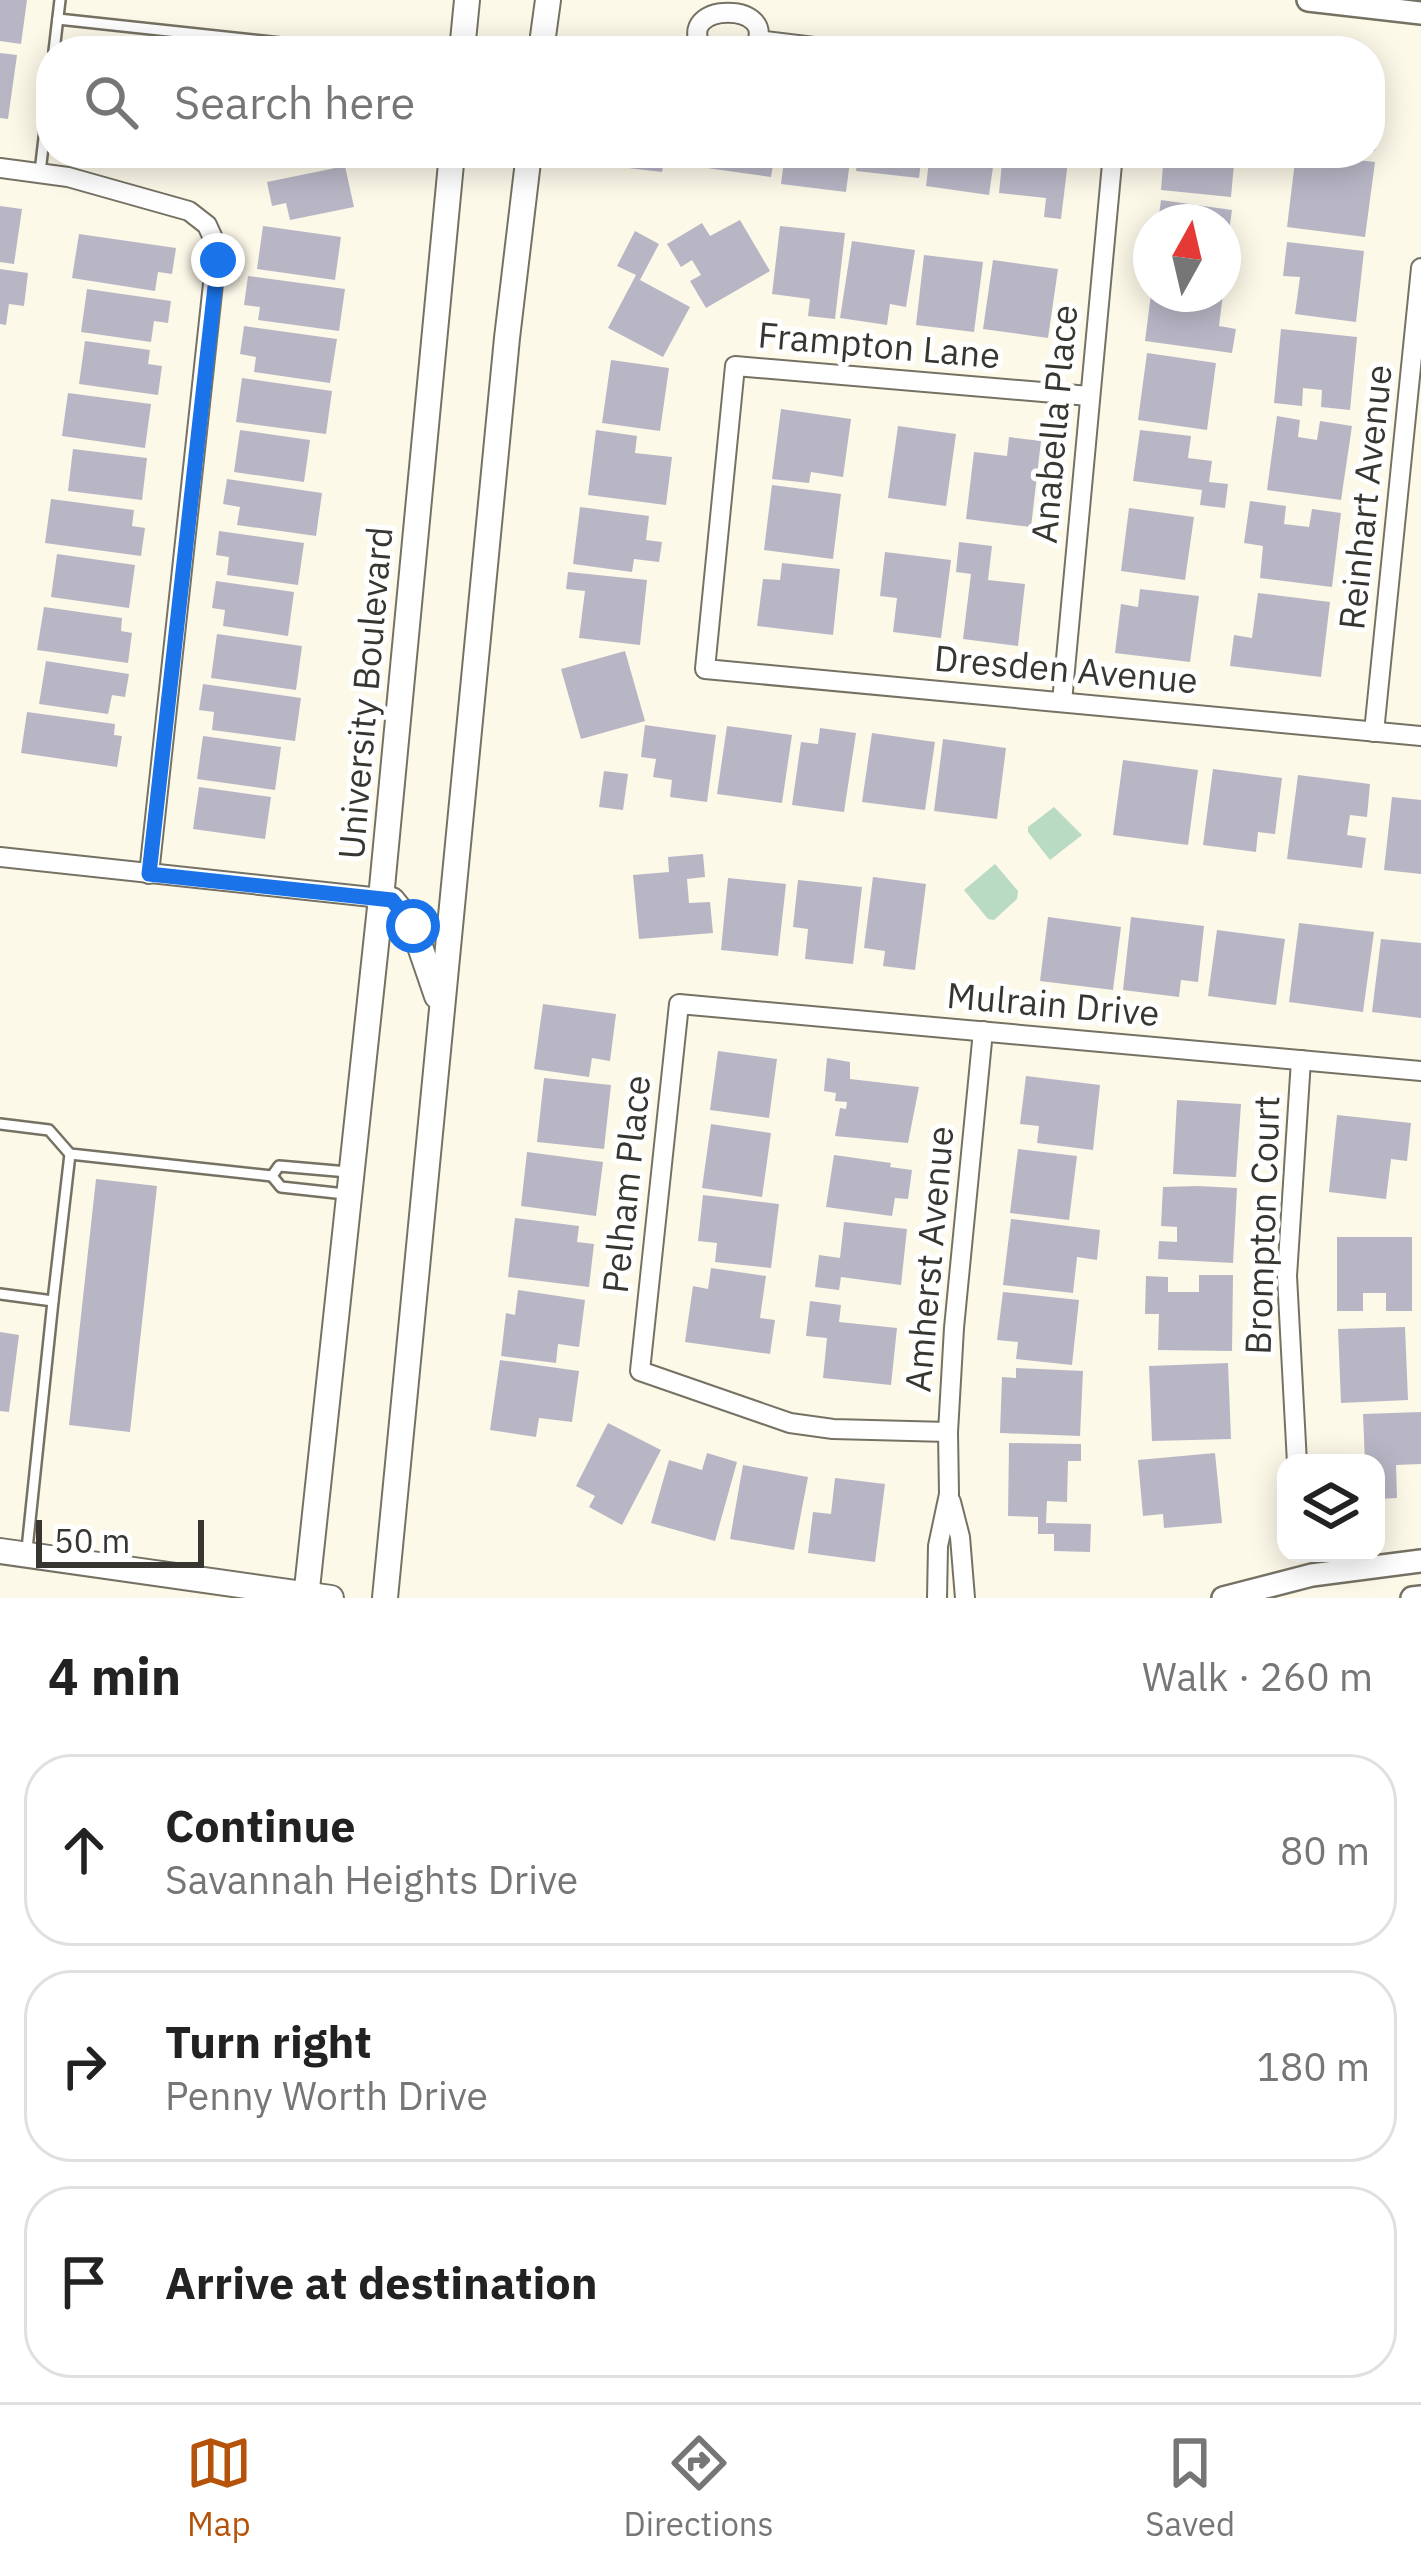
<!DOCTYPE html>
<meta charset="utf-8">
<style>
:root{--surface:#fff;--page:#f6f6f6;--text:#222;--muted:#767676;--line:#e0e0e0;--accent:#b45309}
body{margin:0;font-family:"IBM Plex Sans",sans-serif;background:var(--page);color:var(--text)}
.controls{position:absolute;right:36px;bottom:36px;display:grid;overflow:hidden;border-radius:24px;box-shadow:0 6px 30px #0003}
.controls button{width:108px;height:108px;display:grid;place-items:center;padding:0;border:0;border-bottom:3px solid var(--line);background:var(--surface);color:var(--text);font:60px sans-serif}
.compass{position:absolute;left:1133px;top:204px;width:108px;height:108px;border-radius:50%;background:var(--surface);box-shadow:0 6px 30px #0003;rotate:8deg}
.scale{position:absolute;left:36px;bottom:30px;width:168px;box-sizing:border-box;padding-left:12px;border:6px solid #383630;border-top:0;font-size:33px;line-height:42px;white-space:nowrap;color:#383630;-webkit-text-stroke:9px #fff;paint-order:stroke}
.stop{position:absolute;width:36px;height:36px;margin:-27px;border:9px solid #1a73e8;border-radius:50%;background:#fff}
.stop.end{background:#1a73e8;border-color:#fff;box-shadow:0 3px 12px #0008}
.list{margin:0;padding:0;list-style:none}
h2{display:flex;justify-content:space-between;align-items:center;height:156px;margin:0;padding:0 48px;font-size:51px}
h2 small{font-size:39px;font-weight:400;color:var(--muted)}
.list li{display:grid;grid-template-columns:78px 1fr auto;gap:36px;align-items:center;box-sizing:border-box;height:192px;margin:0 24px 24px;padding:0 24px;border:3px solid var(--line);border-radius:48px}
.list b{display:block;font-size:45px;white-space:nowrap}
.list p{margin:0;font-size:39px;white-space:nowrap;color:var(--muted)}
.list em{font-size:39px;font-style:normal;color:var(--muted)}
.icon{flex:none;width:66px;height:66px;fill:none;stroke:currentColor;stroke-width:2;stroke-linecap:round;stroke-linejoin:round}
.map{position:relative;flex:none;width:1421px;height:1598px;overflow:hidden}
.search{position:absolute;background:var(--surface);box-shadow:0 6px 30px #0003;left:36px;right:36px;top:36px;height:132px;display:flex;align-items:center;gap:30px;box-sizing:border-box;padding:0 42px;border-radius:48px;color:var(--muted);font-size:45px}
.sheet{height:804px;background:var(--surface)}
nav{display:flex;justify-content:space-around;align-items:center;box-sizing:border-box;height:168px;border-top:3px solid var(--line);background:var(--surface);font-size:33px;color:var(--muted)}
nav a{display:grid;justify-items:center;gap:6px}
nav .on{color:var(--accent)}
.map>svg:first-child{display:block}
.green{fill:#b9dac3}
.building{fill:#b8b6c5}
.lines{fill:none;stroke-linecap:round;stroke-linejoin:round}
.service-casing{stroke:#757264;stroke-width:14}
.minor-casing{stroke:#757264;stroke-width:22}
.tertiary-casing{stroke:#757264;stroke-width:26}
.secondary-casing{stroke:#757264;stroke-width:28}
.service{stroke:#fff;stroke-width:9}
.minor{stroke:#fff;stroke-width:18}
.tertiary{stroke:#fff;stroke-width:21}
.secondary{stroke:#fff;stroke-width:24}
.route{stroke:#1a73e8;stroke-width:15}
.labels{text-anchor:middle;stroke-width:10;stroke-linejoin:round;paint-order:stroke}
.street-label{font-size:36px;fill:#383630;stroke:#fff}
</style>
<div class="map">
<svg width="1421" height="1598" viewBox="0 0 1421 1598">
<rect width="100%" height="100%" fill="#fcf9e9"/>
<g class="green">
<path d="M 1054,807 L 1082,835 L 1050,860 L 1028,832 L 1028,827 Z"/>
<path d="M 995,864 L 1018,891 L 1017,899 L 994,920 L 988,919 L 964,890 Z"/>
</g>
<g class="building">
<path d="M 0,0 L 27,0 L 21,44 L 0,41 Z"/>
<path d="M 1181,36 L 1245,45 L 1244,51 L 1179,51 Z"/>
<path d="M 0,53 L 17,55 L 8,119 L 0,118 Z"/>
<path d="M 1370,75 L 1384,77 L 1375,151 L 1370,151 Z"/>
<path d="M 630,153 L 665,153 L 662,172 L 628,168 Z"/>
<path d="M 709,153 L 775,153 L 771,177 L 707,168 Z"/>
<path d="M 785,153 L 851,153 L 846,192 L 781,184 Z"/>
<path d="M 858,153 L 922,153 L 919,178 L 856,171 Z"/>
<path d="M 930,153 L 995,153 L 989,195 L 926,186 Z"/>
<path d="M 1003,153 L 1069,153 L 1061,219 L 1044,217 L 1046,198 L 999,193 Z"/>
<path d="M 1164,153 L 1235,153 L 1231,197 L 1161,190 Z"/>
<path d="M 1296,153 L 1375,162 L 1365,237 L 1287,227 Z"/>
<path d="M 345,166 L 354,207 L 290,220 L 286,203 L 272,206 L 267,182 Z"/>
<path d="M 1161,200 L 1232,210 L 1226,252 L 1223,222 L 1158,222 Z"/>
<path d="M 0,206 L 22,209 L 14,264 L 0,262 Z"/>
<path d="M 740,220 L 770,271 L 706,308 L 690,281 L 701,275 L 692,260 L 681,267 L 667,244 L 702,223 L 710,236 Z"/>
<path d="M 263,226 L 341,237 L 335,280 L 257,269 Z"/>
<path d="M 780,226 L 845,233 L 835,319 L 808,316 L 810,299 L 772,294 Z"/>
<path d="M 635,231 L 659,244 L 640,280 L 690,307 L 663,357 L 608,328 L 636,275 L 617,266 Z"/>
<path d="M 79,234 L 176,248 L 172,274 L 158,272 L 155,291 L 72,278 Z"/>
<path d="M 852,241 L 915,250 L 906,307 L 890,304 L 887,325 L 840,318 Z"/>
<path d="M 1287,242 L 1364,251 L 1356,322 L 1295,314 L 1300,277 L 1283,276 Z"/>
<path d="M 924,255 L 983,262 L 974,332 L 916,325 Z"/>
<path d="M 993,260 L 1058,269 L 1048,338 L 983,329 Z"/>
<path d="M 0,269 L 28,273 L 24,306 L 9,304 L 6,325 L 0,324 Z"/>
<path d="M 248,276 L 345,289 L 339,331 L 258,320 L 260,307 L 244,305 Z"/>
<path d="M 87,289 L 171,301 L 168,323 L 154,321 L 151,342 L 81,332 Z"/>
<path d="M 1151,294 L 1223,294 L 1219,326 L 1236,329 L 1232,353 L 1145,341 Z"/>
<path d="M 244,326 L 337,339 L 330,383 L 254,372 L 256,357 L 240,354 Z"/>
<path d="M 1281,329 L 1357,337 L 1350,410 L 1321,407 L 1322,390 L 1303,388 L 1302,406 L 1274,403 Z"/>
<path d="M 85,341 L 150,350 L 148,364 L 162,366 L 158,395 L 79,384 Z"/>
<path d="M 1147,353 L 1216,363 L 1207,430 L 1138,420 Z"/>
<path d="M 611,360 L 669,368 L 660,431 L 602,423 Z"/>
<path d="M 242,378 L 332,391 L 326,434 L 236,422 Z"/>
<path d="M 68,393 L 151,404 L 145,448 L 62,436 Z"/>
<path d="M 781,409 L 851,419 L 843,477 L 811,472 L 809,483 L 772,479 Z"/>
<path d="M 1277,416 L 1300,420 L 1298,437 L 1317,440 L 1320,421 L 1352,426 L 1341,500 L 1267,490 Z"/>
<path d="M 898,426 L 956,434 L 946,506 L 888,498 Z"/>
<path d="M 240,430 L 310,440 L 304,482 L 234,472 Z"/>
<path d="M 596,430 L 637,436 L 635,453 L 672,457 L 666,505 L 588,495 Z"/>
<path d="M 1140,430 L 1191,436 L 1188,458 L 1212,461 L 1209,482 L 1228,484 L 1225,508 L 1200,505 L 1202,490 L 1133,481 Z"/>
<path d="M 1009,437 L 1041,441 L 1031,527 L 966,519 L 974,452 L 1007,456 Z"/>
<path d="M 73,449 L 147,458 L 142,500 L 68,491 Z"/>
<path d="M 227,479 L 322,493 L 316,536 L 237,525 L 240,507 L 223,504 Z"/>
<path d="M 772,485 L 841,494 L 833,559 L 764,550 Z"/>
<path d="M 51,499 L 134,510 L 132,526 L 145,528 L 141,556 L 45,543 Z"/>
<path d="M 1250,501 L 1286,506 L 1284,524 L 1309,527 L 1312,509 L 1341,513 L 1332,587 L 1260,578 L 1263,546 L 1244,543 Z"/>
<path d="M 580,507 L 649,516 L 646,540 L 662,542 L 659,562 L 634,559 L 632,572 L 573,564 Z"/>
<path d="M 1129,508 L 1194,517 L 1185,580 L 1121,571 Z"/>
<path d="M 219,531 L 304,543 L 298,585 L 227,575 L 229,557 L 216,555 Z"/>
<path d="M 959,542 L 992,546 L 988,580 L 1025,584 L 1018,646 L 963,639 L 971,574 L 956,572 Z"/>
<path d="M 885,552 L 951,560 L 941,638 L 893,632 L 897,598 L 880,596 Z"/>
<path d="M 57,554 L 135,565 L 129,608 L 51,597 Z"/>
<path d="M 782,563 L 840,569 L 833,635 L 757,626 L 763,579 L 780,580 Z"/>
<path d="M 568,572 L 647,580 L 640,645 L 579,638 L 585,591 L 566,589 Z"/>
<path d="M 216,581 L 294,592 L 288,636 L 223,626 L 225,610 L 212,608 Z"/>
<path d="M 1140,589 L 1199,596 L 1190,662 L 1115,653 L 1121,604 L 1138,607 Z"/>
<path d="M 1258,593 L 1330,602 L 1321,677 L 1230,666 L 1234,635 L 1252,638 Z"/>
<path d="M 44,607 L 122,618 L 121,631 L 132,633 L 128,663 L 37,650 Z"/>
<path d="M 217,634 L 302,646 L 296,690 L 211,678 Z"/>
<path d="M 625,651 L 645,721 L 581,739 L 561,669 Z"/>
<path d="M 46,661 L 129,674 L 125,697 L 112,695 L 108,714 L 39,704 Z"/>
<path d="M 203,684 L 301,698 L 295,741 L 212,730 L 214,712 L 199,710 Z"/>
<path d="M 27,712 L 115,724 L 114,735 L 122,736 L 117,767 L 21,753 Z"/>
<path d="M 645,725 L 716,735 L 707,802 L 670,797 L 672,780 L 653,777 L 656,759 L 641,757 Z"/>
<path d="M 727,726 L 792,735 L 782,803 L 717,794 Z"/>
<path d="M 820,728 L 856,733 L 844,812 L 792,805 L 801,742 L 818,744 Z"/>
<path d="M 872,733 L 935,742 L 925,810 L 862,802 Z"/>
<path d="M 203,736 L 281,747 L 275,790 L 197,779 Z"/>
<path d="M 943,739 L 1006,748 L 997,819 L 934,811 Z"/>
<path d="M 1123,760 L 1198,770 L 1188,845 L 1113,835 Z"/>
<path d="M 1213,769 L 1282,778 L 1275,834 L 1258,832 L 1256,852 L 1203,845 Z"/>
<path d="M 604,771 L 628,774 L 623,810 L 599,807 Z"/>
<path d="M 1298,775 L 1370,784 L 1367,817 L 1350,815 L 1347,835 L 1366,838 L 1362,868 L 1287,859 Z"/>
<path d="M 199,787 L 271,797 L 265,839 L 193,829 Z"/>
<path d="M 1392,797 L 1421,800 L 1421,874 L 1384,870 Z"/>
<path d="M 703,854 L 705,877 L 687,879 L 689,903 L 710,902 L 713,933 L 639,939 L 633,875 L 669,872 L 668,857 Z"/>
<path d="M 873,877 L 926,884 L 915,970 L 883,966 L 885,951 L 864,948 Z"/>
<path d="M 728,878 L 786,884 L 778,956 L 721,950 Z"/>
<path d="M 798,880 L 862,887 L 853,964 L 805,959 L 808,929 L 793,927 Z"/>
<path d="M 1048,917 L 1121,927 L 1113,990 L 1040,981 Z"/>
<path d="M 1131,917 L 1204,926 L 1198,982 L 1181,980 L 1179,997 L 1123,990 Z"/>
<path d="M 1299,923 L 1374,932 L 1363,1012 L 1289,1002 Z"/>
<path d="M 1217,930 L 1285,939 L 1276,1005 L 1208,996 Z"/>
<path d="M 1381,939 L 1421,943 L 1421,1018 L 1372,1012 Z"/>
<path d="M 543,1004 L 616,1014 L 610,1061 L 592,1058 L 589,1077 L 534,1069 Z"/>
<path d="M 718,1051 L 777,1059 L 769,1118 L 710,1110 Z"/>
<path d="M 827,1058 L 850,1062 L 850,1079 L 919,1087 L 908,1143 L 835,1136 L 840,1108 L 846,1109 L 847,1102 L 835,1101 L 836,1093 L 824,1091 Z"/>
<path d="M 1026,1076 L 1100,1085 L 1093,1150 L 1037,1143 L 1039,1126 L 1020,1124 Z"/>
<path d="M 544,1078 L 611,1085 L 604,1149 L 537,1142 Z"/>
<path d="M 1177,1100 L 1241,1104 L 1236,1177 L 1173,1174 Z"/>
<path d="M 1337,1115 L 1411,1123 L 1407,1161 L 1391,1159 L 1386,1199 L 1329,1192 Z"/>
<path d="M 711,1124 L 771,1133 L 762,1197 L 702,1188 Z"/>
<path d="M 1018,1149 L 1077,1156 L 1069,1220 L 1010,1213 Z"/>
<path d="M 527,1152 L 603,1162 L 596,1216 L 521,1206 Z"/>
<path d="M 834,1155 L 891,1163 L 890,1167 L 912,1170 L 908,1199 L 895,1198 L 892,1216 L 826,1207 Z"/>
<path d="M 96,1179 L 157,1186 L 130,1432 L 69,1425 Z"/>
<path d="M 1198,1186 L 1237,1188 L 1233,1263 L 1158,1259 L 1159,1241 L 1177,1242 L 1177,1227 L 1161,1226 L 1163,1187 Z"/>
<path d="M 703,1195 L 779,1204 L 771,1268 L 715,1262 L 717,1243 L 698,1241 Z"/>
<path d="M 515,1218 L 579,1226 L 577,1242 L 594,1244 L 589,1287 L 508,1277 Z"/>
<path d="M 1011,1219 L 1100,1230 L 1097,1260 L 1077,1257 L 1073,1293 L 1003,1285 Z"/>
<path d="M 844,1222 L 907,1229 L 901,1285 L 841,1277 L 839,1290 L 815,1287 L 819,1255 L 840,1258 Z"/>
<path d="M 1337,1237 L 1412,1237 L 1412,1311 L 1386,1311 L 1386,1293 L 1363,1293 L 1363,1311 L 1337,1311 Z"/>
<path d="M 711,1268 L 766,1276 L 760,1318 L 775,1320 L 770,1354 L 685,1342 L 693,1286 L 708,1289 Z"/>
<path d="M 1199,1275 L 1233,1275 L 1232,1351 L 1158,1350 L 1159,1314 L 1145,1314 L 1146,1276 L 1168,1277 L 1168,1292 L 1199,1292 Z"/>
<path d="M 518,1290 L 585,1300 L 579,1347 L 558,1344 L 556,1363 L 501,1356 L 506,1313 L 515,1315 Z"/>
<path d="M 1003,1292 L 1079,1300 L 1072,1365 L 1016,1359 L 1018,1342 L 997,1340 Z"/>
<path d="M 810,1301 L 841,1305 L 839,1322 L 897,1328 L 891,1385 L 823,1378 L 827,1338 L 806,1336 Z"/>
<path d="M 1405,1327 L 1408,1400 L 1341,1403 L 1338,1329 Z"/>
<path d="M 0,1332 L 19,1335 L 9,1412 L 0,1411 Z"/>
<path d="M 500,1360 L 579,1371 L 572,1422 L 539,1418 L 536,1437 L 490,1430 Z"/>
<path d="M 1228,1363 L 1231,1439 L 1152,1441 L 1149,1366 Z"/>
<path d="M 1016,1368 L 1083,1371 L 1080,1436 L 1000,1433 L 1002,1377 L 1016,1378 Z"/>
<path d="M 1421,1412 L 1421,1464 L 1396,1465 L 1397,1498 L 1376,1499 L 1376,1463 L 1365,1463 L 1363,1414 Z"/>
<path d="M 608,1423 L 661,1450 L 622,1525 L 589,1507 L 595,1496 L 576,1486 Z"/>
<path d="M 1009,1443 L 1081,1444 L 1081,1461 L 1068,1461 L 1067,1502 L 1047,1501 L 1046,1523 L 1091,1524 L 1090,1552 L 1054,1551 L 1054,1534 L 1038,1534 L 1038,1517 L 1008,1516 Z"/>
<path d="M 707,1453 L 737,1462 L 715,1541 L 651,1523 L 669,1460 L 702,1470 Z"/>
<path d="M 1215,1453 L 1222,1523 L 1164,1528 L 1163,1514 L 1143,1516 L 1138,1460 Z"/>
<path d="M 743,1465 L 808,1477 L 794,1550 L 730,1539 Z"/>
<path d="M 835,1478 L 885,1484 L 875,1562 L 808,1553 L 813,1512 L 831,1514 Z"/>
</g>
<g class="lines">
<g class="service-casing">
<g id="service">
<path d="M 58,19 L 299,45"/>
<path d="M 54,51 L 60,0"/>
<path d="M 40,172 L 51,79"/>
<path d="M 0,1124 L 49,1130 L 70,1154 L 272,1176 L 279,1166 L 348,1172"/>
<path d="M 272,1176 L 281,1187 L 345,1194"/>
<path d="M 0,1294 L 53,1301 L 27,1549"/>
<path d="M 53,1301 L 70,1154"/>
</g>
</g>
<g class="minor-casing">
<g id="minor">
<path d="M 758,40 L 847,51"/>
<path d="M 704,51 C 668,0 788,0 752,51"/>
<path d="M 0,168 L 68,177 L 189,211 L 207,225 L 217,247 L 149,874"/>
<path d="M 1089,396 L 735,366 L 705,669 L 1421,736"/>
<path d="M 1062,702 L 1113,153"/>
<path d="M 1374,732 L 1421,268"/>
<path d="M 0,857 L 381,898"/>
<path d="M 948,1432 L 833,1429 L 790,1423 L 640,1371 L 679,1004 L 1421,1071"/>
<path d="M 1297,1463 L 1287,1276 L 1301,1060"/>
<path d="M 951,1502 L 960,1537 L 965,1598"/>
<path d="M 937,1598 L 938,1546 L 949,1494 L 948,1432 L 954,1328 L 983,1031"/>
</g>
</g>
<g class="tertiary-casing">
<g id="tertiary">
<path d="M 1308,0 L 1421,13"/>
<path d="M 1223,1598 L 1312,1575 L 1421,1561"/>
<path d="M 1412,1598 L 1421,1597"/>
</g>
</g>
<g class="secondary-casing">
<g id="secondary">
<path d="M 462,51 L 467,0"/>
<path d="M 541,51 L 548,0"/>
<path d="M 381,898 L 392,900 L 413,926 L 437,996"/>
<path d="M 0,1551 L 331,1598"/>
<path d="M 306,1598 L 381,898 L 452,153"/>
<path d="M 385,1598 L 507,338 L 529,153"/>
</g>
</g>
<use href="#service" class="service"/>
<use href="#minor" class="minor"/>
<use href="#tertiary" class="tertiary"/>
<use href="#secondary" class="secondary"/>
</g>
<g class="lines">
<path class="route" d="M 218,260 L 149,874 L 392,900 L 413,926"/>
</g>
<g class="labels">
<g class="street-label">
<text transform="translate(879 345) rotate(5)" y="13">Frampton Lane</text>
<text transform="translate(1054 424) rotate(-85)" y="13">Anabella Place</text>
<text transform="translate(1365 497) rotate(-84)" y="13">Reinhart Avenue</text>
<text transform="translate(1066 669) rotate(5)" y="13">Dresden Avenue</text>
<text transform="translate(365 693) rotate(-85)" y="13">University Boulevard</text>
<text transform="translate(1053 1004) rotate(5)" y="13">Mulrain Drive</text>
<text transform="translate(626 1184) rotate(-84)" y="13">Pelham Place</text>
<text transform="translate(1262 1225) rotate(-88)" y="13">Brompton Court</text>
<text transform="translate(929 1259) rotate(-85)" y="13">Amherst Avenue</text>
</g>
</g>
</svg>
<div class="controls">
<button><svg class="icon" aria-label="layers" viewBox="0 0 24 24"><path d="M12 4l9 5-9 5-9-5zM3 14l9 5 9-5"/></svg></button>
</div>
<svg class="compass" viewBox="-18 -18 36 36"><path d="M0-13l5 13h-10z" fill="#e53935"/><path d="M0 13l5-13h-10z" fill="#767676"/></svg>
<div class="scale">50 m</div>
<div class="stop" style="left:413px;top:926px"></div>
<div class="stop end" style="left:218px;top:260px"></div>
<div class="search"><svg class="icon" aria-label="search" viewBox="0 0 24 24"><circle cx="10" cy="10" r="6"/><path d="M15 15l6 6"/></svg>Search here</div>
</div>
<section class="sheet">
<h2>4 min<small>Walk · 260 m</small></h2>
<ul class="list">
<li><svg class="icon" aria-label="ahead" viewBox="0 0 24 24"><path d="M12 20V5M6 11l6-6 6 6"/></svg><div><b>Continue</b><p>Savannah Heights Drive</p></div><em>80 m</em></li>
<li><svg class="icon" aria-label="right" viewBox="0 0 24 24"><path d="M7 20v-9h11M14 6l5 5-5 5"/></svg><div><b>Turn right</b><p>Penny Worth Drive</p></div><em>180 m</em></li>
<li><svg class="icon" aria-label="arrive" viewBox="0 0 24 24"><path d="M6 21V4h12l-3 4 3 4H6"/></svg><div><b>Arrive at destination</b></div></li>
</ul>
</section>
<nav>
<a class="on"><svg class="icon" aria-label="map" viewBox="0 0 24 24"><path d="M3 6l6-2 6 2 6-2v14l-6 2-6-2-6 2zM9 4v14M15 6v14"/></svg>Map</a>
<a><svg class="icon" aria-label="directions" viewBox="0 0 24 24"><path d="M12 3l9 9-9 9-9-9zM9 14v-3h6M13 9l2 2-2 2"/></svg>Directions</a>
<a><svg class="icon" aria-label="saved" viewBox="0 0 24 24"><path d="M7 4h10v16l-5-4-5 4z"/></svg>Saved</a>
</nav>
